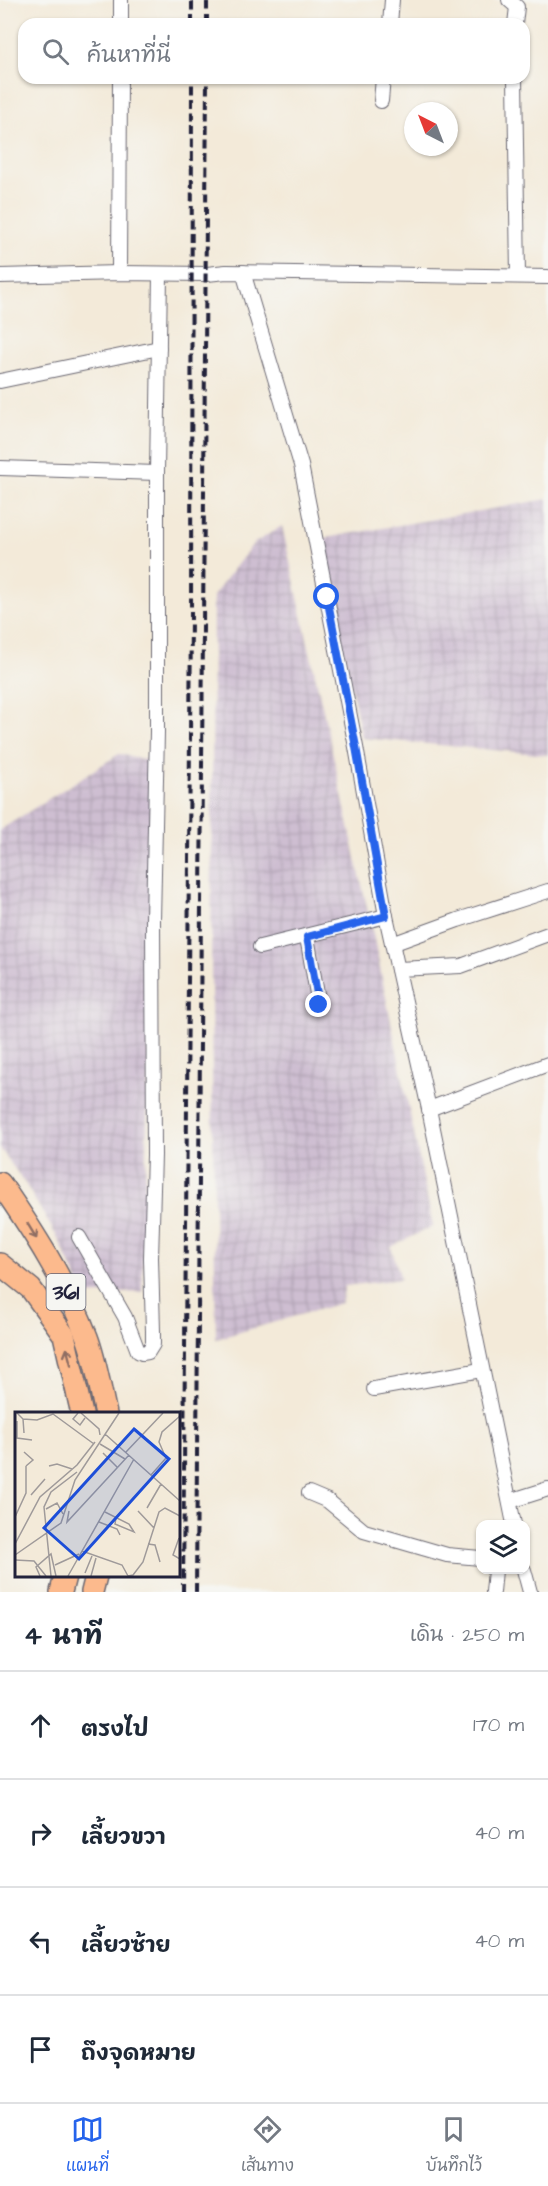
<!DOCTYPE html>
<html lang="th">
<meta charset="utf-8">
<style>
:root{--surface:#fff;--page:#f6f6f7;--text:#1f2937;--muted:#747a83;--line:#e0e1e3;--accent:#2563eb}
body{margin:0;font-family:"Architects Daughter","Playpen Sans Thai",sans-serif;background:var(--page);color:var(--text)}
.controls{position:absolute;right:18px;bottom:18px;display:grid;overflow:hidden;border-radius:12px;box-shadow:0 2px 4px #0004}
.controls button{width:54px;height:54px;display:grid;place-items:center;padding:0;border:0;border-bottom:2px solid var(--line);background:var(--surface);color:var(--text);font:30px sans-serif}
.compass{position:absolute;left:404px;top:102px;width:54px;height:54px;border-radius:50%;background:var(--surface);box-shadow:0 2px 4px #0004;rotate:318deg}
.stop{position:absolute;width:18px;height:18px;margin:-14px;border:4px solid #2563eb;border-radius:50%;background:#fff}
.stop.end{background:#2563eb;border-color:#fff;box-shadow:0 2px 6px #0008}
.list{margin:0;padding:0;list-style:none}
h2{display:flex;justify-content:space-between;align-items:center;height:78px;margin:0;padding:0 24px;font-size:26px}
h2 small{font-size:20px;font-weight:400;color:var(--muted)}
.list li{display:grid;grid-template-columns:39px 1fr auto;gap:18px;align-items:center;box-sizing:border-box;height:108px;padding:0 24px;border-top:2px solid var(--line)}
.list b{display:block;font-size:22px;white-space:nowrap}
.list em{font-size:20px;font-style:normal;color:var(--muted)}
.icon{flex:none;width:33px;height:33px;fill:none;stroke:currentColor;stroke-width:2;stroke-linecap:round;stroke-linejoin:round}
.map{position:relative;flex:none;width:548px;height:1592px;overflow:hidden}
.search{position:absolute;background:var(--surface);box-shadow:0 2px 4px #0004;left:18px;right:18px;top:18px;height:66px;display:flex;align-items:center;gap:15px;box-sizing:border-box;padding:0 21px;border-radius:18px;color:var(--muted);font-size:22px}
.sheet{height:510px;background:var(--surface)}
nav{display:flex;justify-content:space-around;align-items:center;box-sizing:border-box;height:84px;border-top:2px solid var(--line);background:var(--surface);font-size:16px;color:var(--muted)}
nav a{display:grid;justify-items:center;gap:3px}
nav .on{color:var(--accent)}
.map>svg:first-child{display:block}
.industrial{fill:url(#industrial-grid)}
.lines{fill:none;stroke-linecap:round;stroke-linejoin:round}
.minor-casing{stroke:#6b6872;stroke-width:16}
.highway-casing{stroke:#6b6872;stroke-width:24}
.minor{stroke:#fff;stroke-width:14}
.highway{stroke:#fcba8d;stroke-width:21}
.rail{stroke:#22223b;stroke-width:4;stroke-dasharray:9 4.5;stroke-linecap:butt}
.oneway{stroke:#8f6e64}
.route{stroke:#2563eb;stroke-width:8}
.labels{text-anchor:middle;stroke-width:6;stroke-linejoin:round;paint-order:stroke}
.shield{fill:#f6f6f2;stroke:#626272;stroke-width:1.5}
.shield-label{font-size:21px;font-weight:bold;fill:#22223b}
.inset-road{fill:none;stroke:#9f9a9a;stroke-width:1.5}
.view{fill:#1d4ed8;fill-opacity:0.15;stroke:#1d4ed8;stroke-width:3}
.inset-edge{fill:none;stroke:#22223b;stroke-width:3}
</style>
<div class="map">
<svg width="548" height="1592" viewBox="0 0 548 1592">
<defs>
<pattern id="industrial-grid" width="8" height="8" patternUnits="userSpaceOnUse" patternTransform="scale(1.5)"><rect width="8" height="8" fill="#cebed1"/><path d="M0 4h8M4 0v8" fill="none" stroke="#b1a3b4"/></pattern>
</defs>
<rect width="100%" height="100%" fill="#f6f6f2"/>
<filter id="ink" filterUnits="userSpaceOnUse"><feTurbulence type="fractalNoise" baseFrequency=".0167" numOctaves="2"/><feDisplacementMap in="SourceGraphic" scale="12" xChannelSelector="R" yChannelSelector="G"/><feConvolveMatrix kernelMatrix="1 2 1 2 8 2 1 2 1" color-interpolation-filters="sRGB"/></filter>
<filter id="wash" filterUnits="userSpaceOnUse"><feTurbulence type="fractalNoise" baseFrequency=".008" numOctaves="4" result="noise"/><feDisplacementMap in="SourceGraphic" scale="24" xChannelSelector="R" yChannelSelector="G"/><feGaussianBlur stdDeviation="1.35" result="paint"/><feColorMatrix in="noise" values="0 0 0 0 0 0 0 0 0 0 0 0 0 0 0 0 0 1.4 0 .05"/><feComposite in="paint" operator="in"/></filter>
<g filter="url(#wash)">
<rect width="100%" height="100%" fill="#f3ead9"/>
<g class="industrial">
<path d="M 548,499 L 548,755 L 362,738 L 320,539 Z"/>
<path d="M 282,526 L 374,939 L 433,1226 L 391,1247 L 401,1279 L 345,1286 L 341,1303 L 216,1339 L 211,1003 L 213,596 L 253,544 Z"/>
<path d="M 119,754 L 157,762 L 142,1292 L 84,1295 L 59,1240 L 26,1185 L 0,1148 L 0,830 Z"/>
</g>
</g>
<g filter="url(#ink)">
<g class="lines">
<g class="minor-casing">
<g id="minor">
<path d="M 509,0 L 517,7 L 515,24"/>
<path d="M 121,24 L 121,0"/>
<path d="M 390,24 L 392,0"/>
<path d="M 515,78 L 518,276"/>
<path d="M 381,101 L 383,78"/>
<path d="M 243,272 L 301,465 L 356,747 L 386,916 L 429,1109 L 514,1524"/>
<path d="M 119,273 L 120,78"/>
<path d="M 0,276 L 119,273 L 207,274 L 226,272 L 548,277"/>
<path d="M 0,381 L 159,348"/>
<path d="M 0,468 L 157,473"/>
<path d="M 307,937 L 319,1005"/>
<path d="M 392,944 L 458,920 L 548,891"/>
<path d="M 260,947 L 386,916"/>
<path d="M 398,969 L 461,966 L 548,934"/>
<path d="M 429,1109 L 548,1064"/>
<path d="M 79,1237 L 125,1317 L 138,1351 L 142,1353 L 148,1352 L 153,1344 L 153,1331 L 151,1258 L 154,1155 L 153,920 L 157,732 L 157,473 L 160,274"/>
<path d="M 374,1389 L 481,1370"/>
<path d="M 309,1493 L 328,1501 L 364,1531 L 447,1555 L 480,1558"/>
<path d="M 510,1501 L 548,1489"/>
<path d="M 524,1570 L 530,1592"/>
<path d="M 493,1592 L 495,1570"/>
</g>
</g>
<g class="highway-casing">
<g id="highway">
<path d="M 0,1183 C 33,1231 66,1282 87,1337 C 96,1361 100,1388 106,1414"/>
<path d="M 0,1264 L 31,1289 L 64,1335 L 82,1414"/>
<path d="M 61,1592 L 65,1576"/>
<path d="M 92,1592 L 96,1576"/>
</g>
</g>
<use href="#minor" class="minor"/>
<use href="#highway" class="highway"/>
<g class="rail">
<path d="M 192,24 L 192,0"/>
<path d="M 207,24 L 207,0"/>
<path d="M 183,1592 L 191,615 L 192,78"/>
<path d="M 196,1592 L 207,78"/>
</g>
</g>
<defs><path id="oneway-shaft" d="M-6 0H5M1.5-3L5.5 0L1.5 3" fill="none" stroke-width="1.6" stroke-linecap="round" stroke-linejoin="round" transform="scale(1.5)"/></defs>
<g class="oneway">
<use href="#oneway-shaft" transform="translate(32 1231) rotate(59)"/>
<use href="#oneway-shaft" transform="translate(69 1357) rotate(-105)"/>
</g>
</g>
<g class="lines" filter="url(#ink)">
<path class="route" d="M 319,1005 L 307,937 L 386,916 L 356,747 L 327,597"/>
</g>
<g class="labels">
<rect class="shield" x="46.5" y="1274" width="39" height="36" rx="4.5"/>
<g class="shield-label">
<text x="66" y="1299">361</text>
</g>
</g>
<g transform="translate(15 1412)">
<rect width="165" height="165" fill="#f3ead9"/>
<path class="inset-road" d="M 2,1 L 8,7 L 9,21M 63,1 L 58,7 L 65,13 L 70,6M 66,1 L 84,17 L 85,23M 8,7 L 22,8 L 38,2 L 79,32M 2,9 L 2,26 L 17,28M 90,22 L 165,89M 85,32 L 110,47M 9,40 L 18,48 L 11,54M 111,40 L 148,1M 88,41 L 102,55M 34,54 L 42,52 L 57,57M 136,63 L 151,46 L 144,30 L 147,20 L 165,4M 16,83 L 30,67M 132,96 L 146,72M 31,97 L 42,91 L 48,102M 54,99 L 52,110 L 114,43M 123,99 L 139,116M 90,100 L 114,112 L 119,120 L 100,112 L 101,106M 0,105 L 11,81 L 11,54M 165,108 L 165,129M 84,110 L 102,117 L 105,123M 164,126 L 158,143 L 165,147M 0,132 L 25,85 L 62,53 L 80,30M 133,132 L 140,133 L 145,150M 67,139 L 107,153 L 113,164 L 118,163 L 128,150 L 144,100 L 150,96 L 165,104M 0,143 L 46,111 L 60,68 L 104,1M 0,148 L 19,149 L 31,164M 40,153 L 64,142M 70,161 L 77,144M 25,164 L 21,155 L 36,142 L 41,164M 36,164 L 29,95 L 36,80 L 62,60M 53,164 L 119,47M 76,164 L 81,146"/>
<path class="view" d="M 119,17 L 154,47 L 64,147 L 29,116 Z"/>
<rect width="165" height="165" class="inset-edge"/>
</g>
</svg>
<div class="controls">
<button><svg class="icon" aria-label="layers" viewBox="0 0 24 24"><path d="M12 4l9 5-9 5-9-5zM3 14l9 5 9-5"/></svg></button>
</div>
<svg class="compass" viewBox="-18 -18 36 36"><path d="M0-13l5 13h-10z" fill="#e53935"/><path d="M0 13l5-13h-10z" fill="#747a83"/></svg>
<div class="stop" style="left:327px;top:597px"></div>
<div class="stop end" style="left:319px;top:1005px"></div>
<div class="search"><svg class="icon" aria-label="search" viewBox="0 0 24 24"><circle cx="10" cy="10" r="6"/><path d="M15 15l6 6"/></svg>ค้นหาที่นี่</div>
</div>
<section class="sheet">
<h2>4 นาที<small>เดิน · 250 m</small></h2>
<ul class="list">
<li><svg class="icon" aria-label="ahead" viewBox="0 0 24 24"><path d="M12 20V5M6 11l6-6 6 6"/></svg><div><b>ตรงไป</b></div><em>170 m</em></li>
<li><svg class="icon" aria-label="right" viewBox="0 0 24 24"><path d="M7 20v-9h11M14 6l5 5-5 5"/></svg><div><b>เลี้ยวขวา</b></div><em>40 m</em></li>
<li><svg class="icon" aria-label="left" viewBox="0 0 24 24"><path d="M17 20v-9H6M10 6l-5 5 5 5"/></svg><div><b>เลี้ยวซ้าย</b></div><em>40 m</em></li>
<li><svg class="icon" aria-label="arrive" viewBox="0 0 24 24"><path d="M6 21V4h12l-3 4 3 4H6"/></svg><div><b>ถึงจุดหมาย</b></div></li>
</ul>
</section>
<nav>
<a class="on"><svg class="icon" aria-label="map" viewBox="0 0 24 24"><path d="M3 6l6-2 6 2 6-2v14l-6 2-6-2-6 2zM9 4v14M15 6v14"/></svg>แผนที่</a>
<a><svg class="icon" aria-label="directions" viewBox="0 0 24 24"><path d="M12 3l9 9-9 9-9-9zM9 14v-3h6M13 9l2 2-2 2"/></svg>เส้นทาง</a>
<a><svg class="icon" aria-label="saved" viewBox="0 0 24 24"><path d="M7 4h10v16l-5-4-5 4z"/></svg>บันทึกไว้</a>
</nav>
